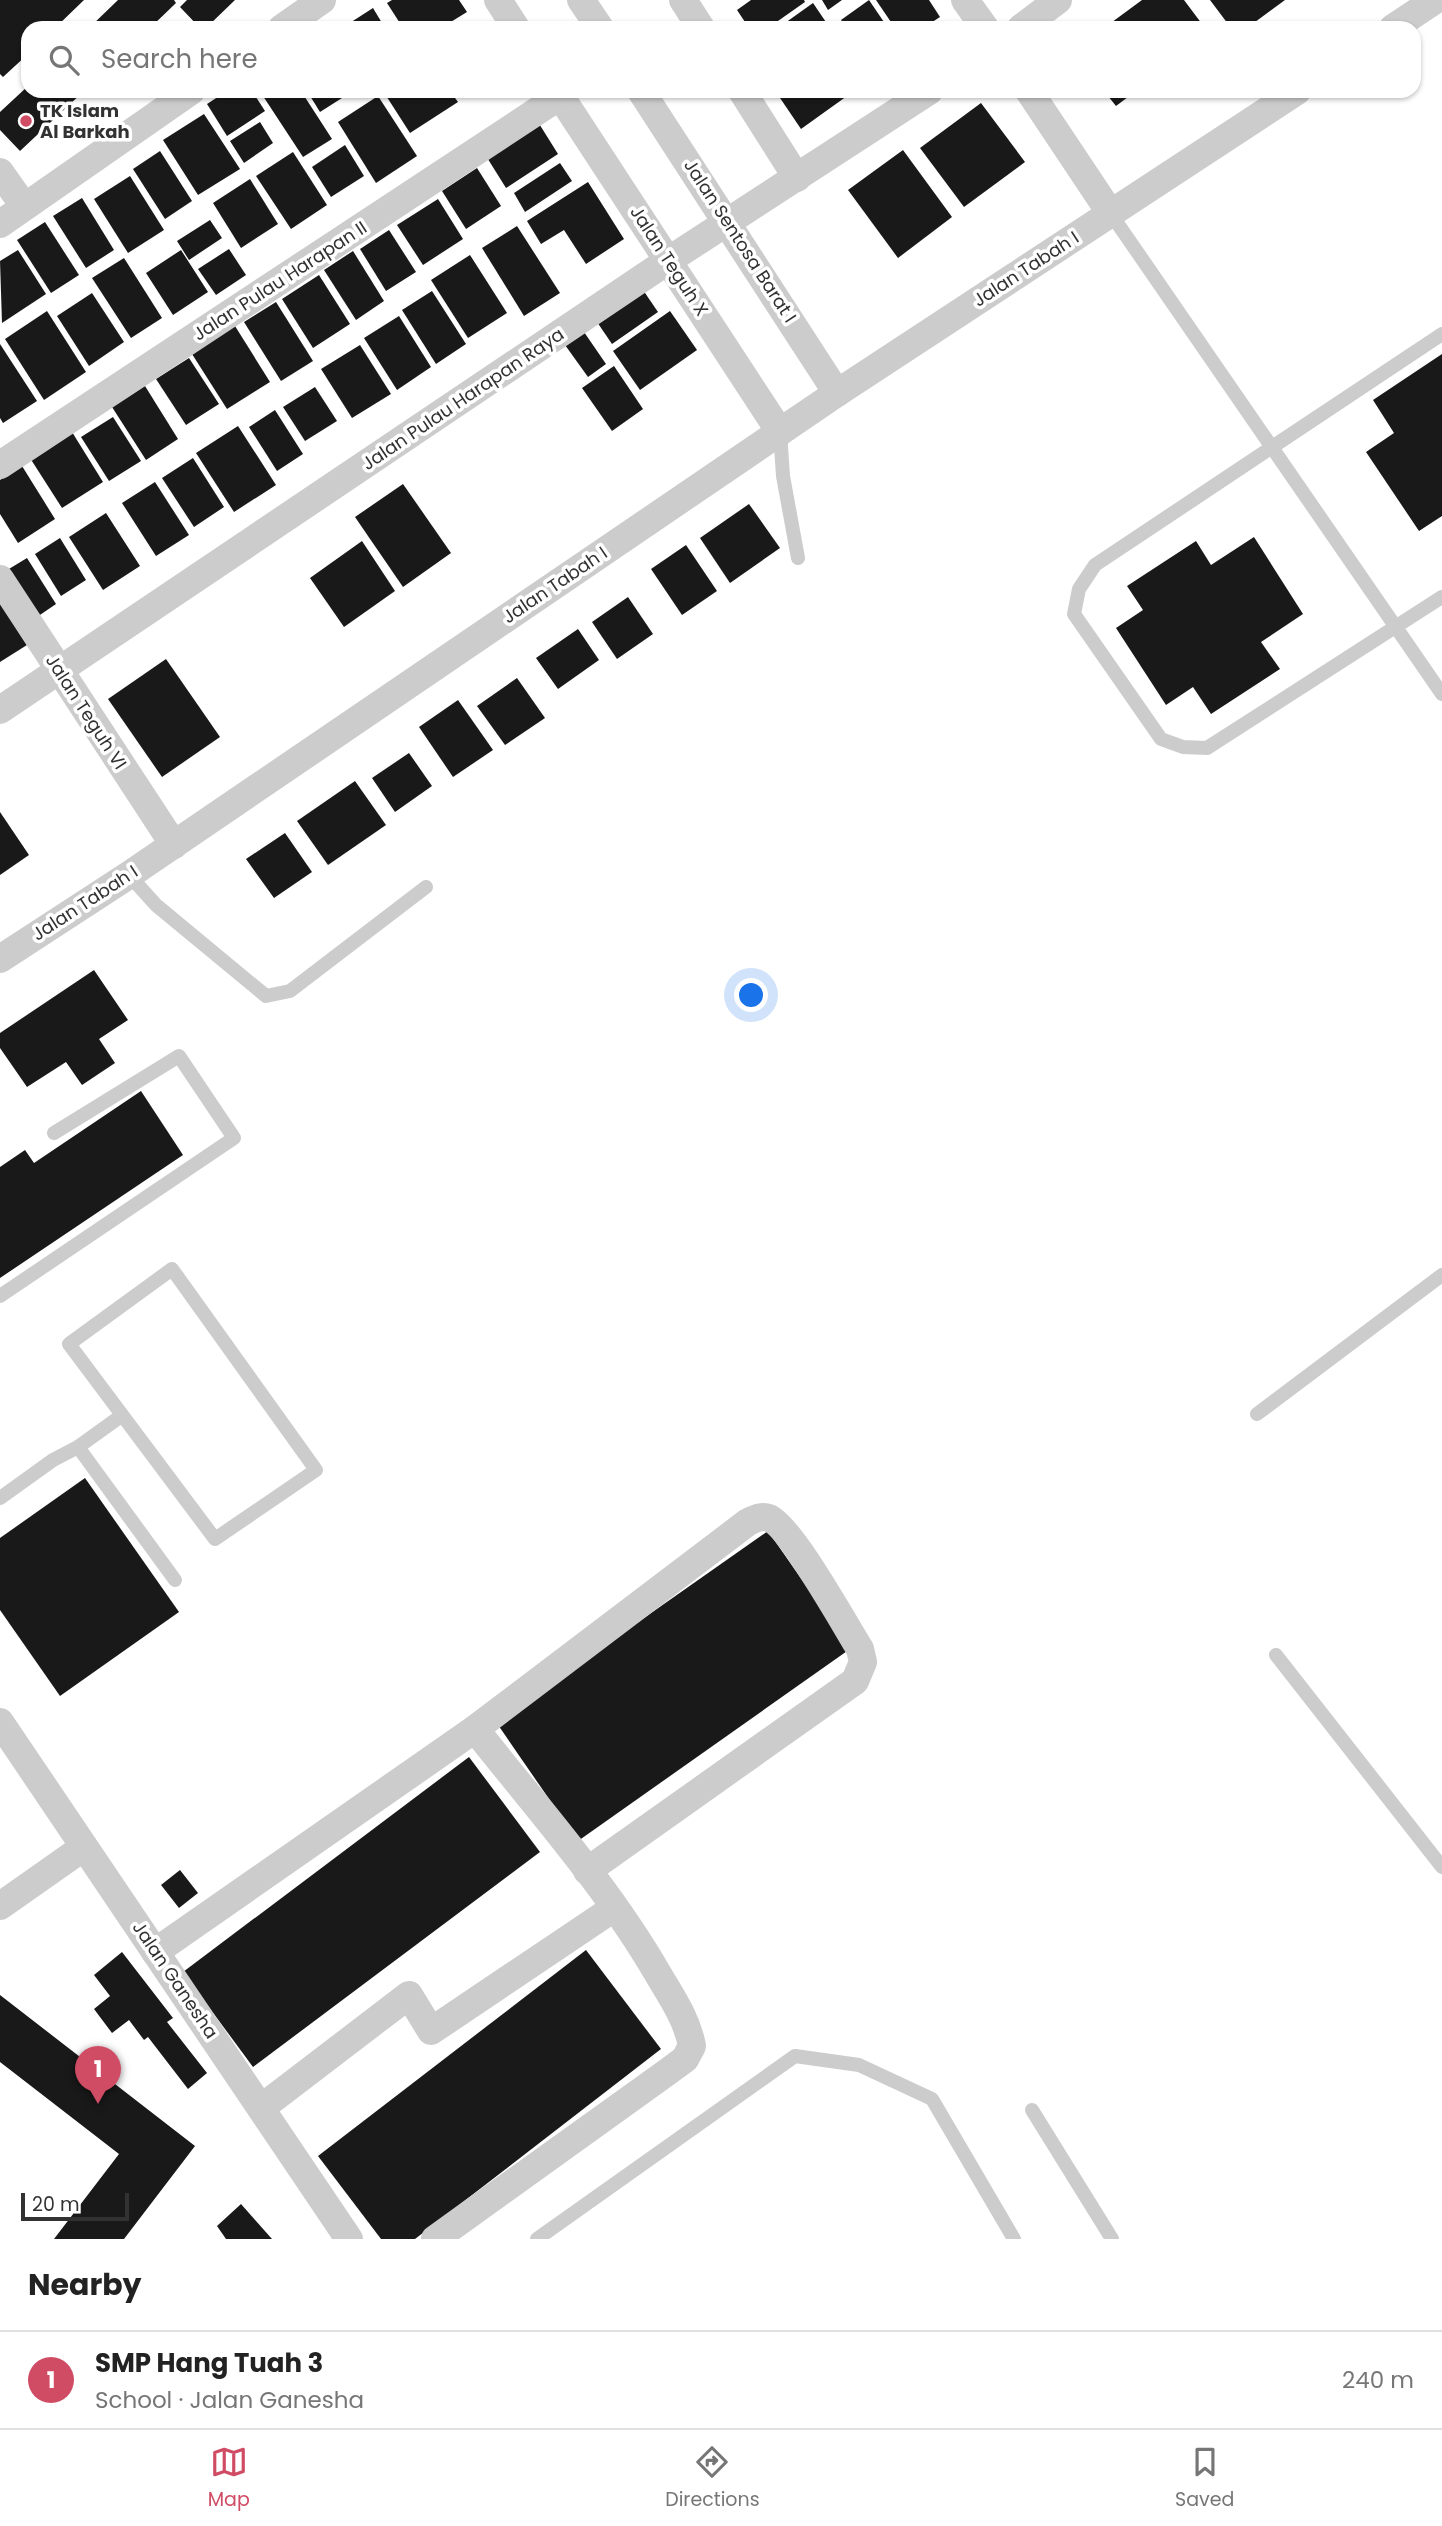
<!DOCTYPE html>
<meta charset="utf-8">
<style>
:root{--surface:#fff;--page:#f6f6f6;--text:#222;--muted:#767676;--line:#e0e0e0;--accent:#d04c65}
body{margin:0;font-family:Poppins,sans-serif;background:var(--page);color:var(--text)}
.scale{position:absolute;left:21px;bottom:18px;width:108px;box-sizing:border-box;padding-left:7px;border:4px solid #323232;border-top:0;font-size:19px;line-height:24px;white-space:nowrap;color:#323232;-webkit-text-stroke:5px #fff;paint-order:stroke}
.you{position:absolute;left:752px;top:996px;width:24px;height:24px;margin:-18px;border:5px solid #fff;border-radius:50%;background:#1a73e8;box-shadow:0 0 0 10px #1a73e833}
.badge{display:grid;place-items:center;width:46px;height:46px;border-radius:50%;background:var(--accent);color:#fff;font-size:23px;font-weight:700}
.pin{position:absolute;translate:-50% -58px;filter:drop-shadow(0 2px 4px #0008)}
.pin::after{content:'';position:absolute;top:37px;width:24px;height:21px;background:inherit;clip-path:polygon(0 0,100% 0,50% 100%)}
.list{margin:0;padding:0;list-style:none}
h2{display:flex;justify-content:space-between;align-items:center;height:91px;margin:0;padding:0 28px;font-size:30px}
h2 small{font-size:23px;font-weight:400;color:var(--muted)}
.list li{display:grid;grid-template-columns:46px 1fr auto;gap:21px;align-items:center;box-sizing:border-box;height:98px;padding:0 28px;border-top:2px solid var(--line)}
.list b{display:block;font-size:26px;white-space:nowrap}
.list p{margin:0;font-size:23px;white-space:nowrap;color:var(--muted)}
.list em{font-size:23px;font-style:normal;color:var(--muted)}
.icon{flex:none;width:38px;height:38px;fill:none;stroke:currentColor;stroke-width:2;stroke-linecap:round;stroke-linejoin:round}
.map{position:relative;flex:none;width:1442px;height:2239px;overflow:hidden}
.search{position:absolute;background:var(--surface);box-shadow:0 2px 5px #0004;left:21px;right:21px;top:21px;height:77px;display:flex;align-items:center;gap:18px;box-sizing:border-box;padding:0 24px;border-radius:21px;color:var(--muted);font-size:26px}
.sheet{height:189px;background:var(--surface)}
nav{display:flex;justify-content:space-around;align-items:center;box-sizing:border-box;height:98px;border-top:2px solid var(--line);background:var(--surface);font-size:19px;color:var(--muted)}
nav a{display:grid;justify-items:center;gap:4px}
nav .on{color:var(--accent)}
.map>svg:first-child{display:block}
.building{fill:#191919}
.lines{fill:none;stroke-linecap:round;stroke-linejoin:round}
.lane{stroke:#ccc;stroke-width:14}
.street{stroke:#ccc;stroke-width:28}
.poi-dot{fill:#d04c65;stroke:#fff;stroke-width:2.5}
.labels{text-anchor:middle;stroke-width:7;stroke-linejoin:round;paint-order:stroke}
.poi-label{font-size:18px;font-weight:bold;fill:#323232;stroke:#fff;text-anchor:start}
.street-label{font-size:18px;fill:#323232;stroke:#fff}
</style>
<div class="map">
<svg width="1442" height="2239" viewBox="0 0 1442 2239">
<rect width="100%" height="100%" fill="#fff"/>
<g class="building">
<path d="M 0,0 L 84,0 L 55,28 L 28,28 L 28,54 L 3,77 L 0,74 Z"/>
<path d="M 118,0 L 174,0 L 176,3 L 150,28 L 89,28 Z"/>
<path d="M 187,0 L 235,0 L 206,28 L 200,28 L 180,7 Z"/>
<path d="M 392,0 L 459,0 L 467,12 L 441,28 L 403,28 L 387,3 Z"/>
<path d="M 751,0 L 804,0 L 805,2 L 768,28 L 749,28 L 737,10 Z"/>
<path d="M 822,0 L 842,0 L 828,10 Z"/>
<path d="M 869,0 L 888,28 L 847,28 L 841,20 Z"/>
<path d="M 876,0 L 929,0 L 940,17 L 923,28 L 895,28 Z"/>
<path d="M 1142,0 L 1184,0 L 1205,28 L 1104,28 Z"/>
<path d="M 1210,0 L 1285,0 L 1247,28 L 1231,28 Z"/>
<path d="M 813,3 L 830,28 L 778,28 Z"/>
<path d="M 373,8 L 385,28 L 342,28 Z"/>
<path d="M 28,86 L 28,91 L 84,91 L 20,151 L 0,130 L 0,112 Z"/>
<path d="M 227,91 L 252,91 L 265,111 L 227,136 L 207,104 Z"/>
<path d="M 264,91 L 301,91 L 332,139 L 303,157 L 261,93 Z"/>
<path d="M 307,91 L 353,91 L 320,112 Z"/>
<path d="M 383,91 L 450,91 L 458,102 L 410,133 Z"/>
<path d="M 784,91 L 854,91 L 801,129 L 778,95 Z"/>
<path d="M 1104,91 L 1136,91 L 1116,106 Z"/>
<path d="M 378,96 L 417,156 L 376,183 L 338,122 Z"/>
<path d="M 981,103 L 1025,162 L 964,207 L 920,148 Z"/>
<path d="M 204,114 L 240,169 L 198,195 L 163,140 Z"/>
<path d="M 260,122 L 273,143 L 244,163 L 230,141 Z"/>
<path d="M 538,122 L 558,154 L 506,188 L 486,156 Z"/>
<path d="M 345,145 L 364,176 L 331,197 L 312,167 Z"/>
<path d="M 903,150 L 952,217 L 898,258 L 848,190 Z"/>
<path d="M 160,151 L 192,201 L 165,219 L 133,169 Z"/>
<path d="M 293,152 L 327,205 L 291,229 L 256,176 Z"/>
<path d="M 560,163 L 572,181 L 525,212 L 514,193 Z"/>
<path d="M 477,168 L 501,206 L 466,229 L 442,191 Z"/>
<path d="M 130,176 L 164,230 L 128,253 L 94,199 Z"/>
<path d="M 250,179 L 278,224 L 241,248 L 213,203 Z"/>
<path d="M 588,182 L 624,239 L 586,264 L 564,230 L 541,244 L 527,221 Z"/>
<path d="M 82,198 L 114,250 L 86,268 L 53,216 Z"/>
<path d="M 438,199 L 463,239 L 423,265 L 397,225 Z"/>
<path d="M 210,220 L 222,238 L 189,260 L 177,241 Z"/>
<path d="M 45,222 L 79,275 L 51,293 L 17,240 Z"/>
<path d="M 517,226 L 560,293 L 524,316 L 482,248 Z"/>
<path d="M 389,230 L 416,272 L 386,291 L 360,249 Z"/>
<path d="M 229,249 L 246,275 L 216,295 L 198,269 Z"/>
<path d="M 18,250 L 46,294 L 2,323 L 0,261 Z"/>
<path d="M 181,250 L 208,292 L 173,315 L 146,273 Z"/>
<path d="M 353,251 L 384,301 L 356,320 L 324,270 Z"/>
<path d="M 470,255 L 507,313 L 468,338 L 431,280 Z"/>
<path d="M 124,258 L 162,318 L 131,338 L 92,278 Z"/>
<path d="M 319,275 L 350,324 L 313,348 L 282,299 Z"/>
<path d="M 643,290 L 658,312 L 612,344 L 597,322 Z"/>
<path d="M 432,291 L 466,344 L 436,364 L 402,310 Z"/>
<path d="M 92,293 L 124,342 L 89,366 L 57,316 Z"/>
<path d="M 276,302 L 313,361 L 281,381 L 244,322 Z"/>
<path d="M 47,311 L 86,372 L 44,400 L 5,339 Z"/>
<path d="M 670,311 L 697,350 L 640,390 L 613,351 Z"/>
<path d="M 399,316 L 431,367 L 397,390 L 364,338 Z"/>
<path d="M 235,326 L 270,382 L 227,409 L 192,354 Z"/>
<path d="M 584,332 L 606,364 L 588,377 L 565,345 Z"/>
<path d="M 0,344 L 37,401 L 3,423 L 0,418 Z"/>
<path d="M 360,345 L 391,394 L 352,418 L 321,369 Z"/>
<path d="M 1442,354 L 1442,516 L 1419,531 L 1366,452 L 1394,433 L 1373,400 Z"/>
<path d="M 189,358 L 219,404 L 186,425 L 156,379 Z"/>
<path d="M 614,366 L 643,409 L 612,431 L 582,388 Z"/>
<path d="M 145,386 L 178,439 L 146,460 L 112,407 Z"/>
<path d="M 315,387 L 337,421 L 305,441 L 283,407 Z"/>
<path d="M 275,410 L 303,454 L 277,471 L 249,427 Z"/>
<path d="M 113,417 L 141,461 L 109,481 L 81,437 Z"/>
<path d="M 238,426 L 276,485 L 234,512 L 196,453 Z"/>
<path d="M 72,432 L 103,482 L 62,508 L 30,458 Z"/>
<path d="M 193,458 L 224,507 L 194,527 L 162,478 Z"/>
<path d="M 22,466 L 55,519 L 18,543 L 0,514 L 0,480 Z"/>
<path d="M 155,482 L 189,535 L 156,556 L 122,503 Z"/>
<path d="M 403,484 L 451,553 L 403,587 L 355,517 Z"/>
<path d="M 749,504 L 780,548 L 730,583 L 700,538 Z"/>
<path d="M 106,513 L 140,566 L 103,590 L 69,537 Z"/>
<path d="M 1254,537 L 1303,614 L 1261,642 L 1280,669 L 1211,714 L 1193,687 L 1166,705 L 1116,628 L 1143,610 L 1127,586 L 1196,541 L 1211,565 Z"/>
<path d="M 60,538 L 86,580 L 61,596 L 35,554 Z"/>
<path d="M 362,541 L 395,591 L 344,627 L 310,578 Z"/>
<path d="M 686,545 L 717,591 L 682,615 L 651,569 Z"/>
<path d="M 27,558 L 56,604 L 34,619 L 4,572 Z"/>
<path d="M 628,597 L 653,634 L 617,659 L 592,622 Z"/>
<path d="M 0,602 L 27,645 L 0,662 Z"/>
<path d="M 578,629 L 599,660 L 558,689 L 536,658 Z"/>
<path d="M 166,659 L 220,737 L 162,777 L 108,699 Z"/>
<path d="M 517,678 L 545,718 L 505,745 L 477,706 Z"/>
<path d="M 458,700 L 493,750 L 453,777 L 419,727 Z"/>
<path d="M 409,753 L 432,786 L 395,812 L 372,778 Z"/>
<path d="M 355,781 L 386,825 L 328,865 L 297,821 Z"/>
<path d="M 0,812 L 29,855 L 0,875 Z"/>
<path d="M 285,833 L 312,872 L 274,898 L 246,859 Z"/>
<path d="M 94,970 L 128,1020 L 99,1039 L 115,1063 L 82,1085 L 66,1062 L 27,1087 L 0,1048 L 0,1033 Z"/>
<path d="M 141,1091 L 183,1155 L 0,1278 L 0,1167 L 25,1150 L 34,1163 Z"/>
<path d="M 85,1478 L 179,1612 L 60,1696 L 0,1610 L 0,1538 Z"/>
<path d="M 768,1531 L 850,1649 L 578,1841 L 496,1722 Z"/>
<path d="M 469,1757 L 540,1852 L 253,2067 L 183,1972 Z"/>
<path d="M 180,1870 L 198,1893 L 179,1908 L 161,1885 Z"/>
<path d="M 586,1950 L 661,2049 L 415,2239 L 381,2239 L 318,2156 Z"/>
<path d="M 122,1952 L 173,2018 L 167,2022 L 207,2073 L 188,2089 L 148,2037 L 144,2040 L 129,2020 L 112,2033 L 94,2009 L 110,1996 L 94,1975 Z"/>
<path d="M 0,1995 L 195,2146 L 124,2239 L 54,2239 L 119,2154 L 0,2062 Z"/>
<path d="M 241,2204 L 272,2239 L 226,2239 L 217,2226 Z"/>
</g>
<g class="lines">
<g class="lane">
<path d="M 1111,214 L 1442,694"/>
<path d="M 1442,334 L 1095,565 L 1079,589 L 1074,614 L 1161,739 L 1183,747 L 1207,748 L 1442,597"/>
<path d="M 780,432 L 783,476 L 798,558"/>
<path d="M 129,875 L 156,905 L 266,996 L 290,991 L 426,887"/>
<path d="M 172,1269 L 316,1470 L 215,1539 L 69,1344 Z"/>
<path d="M 0,1296 L 234,1138 L 179,1056 L 54,1133"/>
<path d="M 1257,1414 L 1442,1275"/>
<path d="M 78,1447 L 121,1416"/>
<path d="M 0,1498 L 53,1460 L 78,1447 L 175,1580"/>
<path d="M 1276,1655 L 1442,1867"/>
<path d="M 1032,2110 L 1112,2239"/>
<path d="M 537,2239 L 795,2056 L 859,2065 L 932,2099 L 1014,2239"/>
</g>
<g class="street">
<path d="M 498,0 L 516,28"/>
<path d="M 581,0 L 600,28"/>
<path d="M 683,0 L 701,28"/>
<path d="M 965,0 L 985,28"/>
<path d="M 282,28 L 322,0"/>
<path d="M 1021,28 L 1058,0"/>
<path d="M 1393,28 L 1435,0"/>
<path d="M 557,91 L 780,432"/>
<path d="M 641,91 L 837,393"/>
<path d="M 742,91 L 797,178"/>
<path d="M 1029,91 L 1111,214"/>
<path d="M 0,172 L 24,206"/>
<path d="M 0,224 L 191,91"/>
<path d="M 0,465 L 560,96"/>
<path d="M 0,579 L 174,845"/>
<path d="M 0,710 L 669,260 L 929,91"/>
<path d="M 0,959 L 129,875 L 837,393 L 1297,91"/>
<path d="M 0,1722 L 349,2239"/>
<path d="M 0,1906 L 84,1847"/>
<path d="M 155,1952 L 475,1729 L 748,1522 C 755,1519 761,1515 769,1518 C 790,1526 845,1625 860,1649 L 863,1662 L 855,1681 L 587,1871"/>
<path d="M 261,2108 L 409,1995 L 431,2031 L 614,1908"/>
<path d="M 435,2239 L 666,2073 L 685,2059 L 692,2046 C 687,2019 672,1998 658,1974 C 607,1886 538,1809 475,1729"/>
</g>
</g>
<circle class="poi-dot" cx="26" cy="121" r="7"/>
<g class="labels">
<g class="poi-label">
<text x="40" y="117">TK Islam<tspan x="40" dy="21">Al Barkah</tspan></text>
</g>
<g class="street-label">
<text transform="translate(740 241) rotate(57)" y="6">Jalan Sentosa Barat I</text>
<text transform="translate(669 261) rotate(57)" y="6">Jalan Teguh X</text>
<text transform="translate(1026 269) rotate(-33)" y="6">Jalan Tabah I</text>
<text transform="translate(280 281) rotate(-33)" y="6">Jalan Pulau Harapan II</text>
<text transform="translate(463 399) rotate(-34)" y="6">Jalan Pulau Harapan Raya</text>
<text transform="translate(555 585) rotate(-34)" y="6">Jalan Tabah I</text>
<text transform="translate(86 712) rotate(57)" y="6">Jalan Teguh VI</text>
<text transform="translate(85 903) rotate(-33)" y="6">Jalan Tabah I</text>
<text transform="translate(175 1980) rotate(56)" y="6">Jalan Ganesha</text>
</g>
</g>
</svg>
<div class="scale">20 m</div>
<div class="you"></div>
<div class="pin badge" style="left:98px;top:2104px">1</div>
<div class="search"><svg class="icon" aria-label="search" viewBox="0 0 24 24"><circle cx="10" cy="10" r="6"/><path d="M15 15l6 6"/></svg>Search here</div>
</div>
<section class="sheet">
<h2>Nearby<small></small></h2>
<ul class="list">
<li><span class="badge">1</span><div><b>SMP Hang Tuah 3</b><p>School · Jalan Ganesha</p></div><em>240 m</em></li>
</ul>
</section>
<nav>
<a class="on"><svg class="icon" aria-label="map" viewBox="0 0 24 24"><path d="M3 6l6-2 6 2 6-2v14l-6 2-6-2-6 2zM9 4v14M15 6v14"/></svg>Map</a>
<a><svg class="icon" aria-label="directions" viewBox="0 0 24 24"><path d="M12 3l9 9-9 9-9-9zM9 14v-3h6M13 9l2 2-2 2"/></svg>Directions</a>
<a><svg class="icon" aria-label="saved" viewBox="0 0 24 24"><path d="M7 4h10v16l-5-4-5 4z"/></svg>Saved</a>
</nav>
